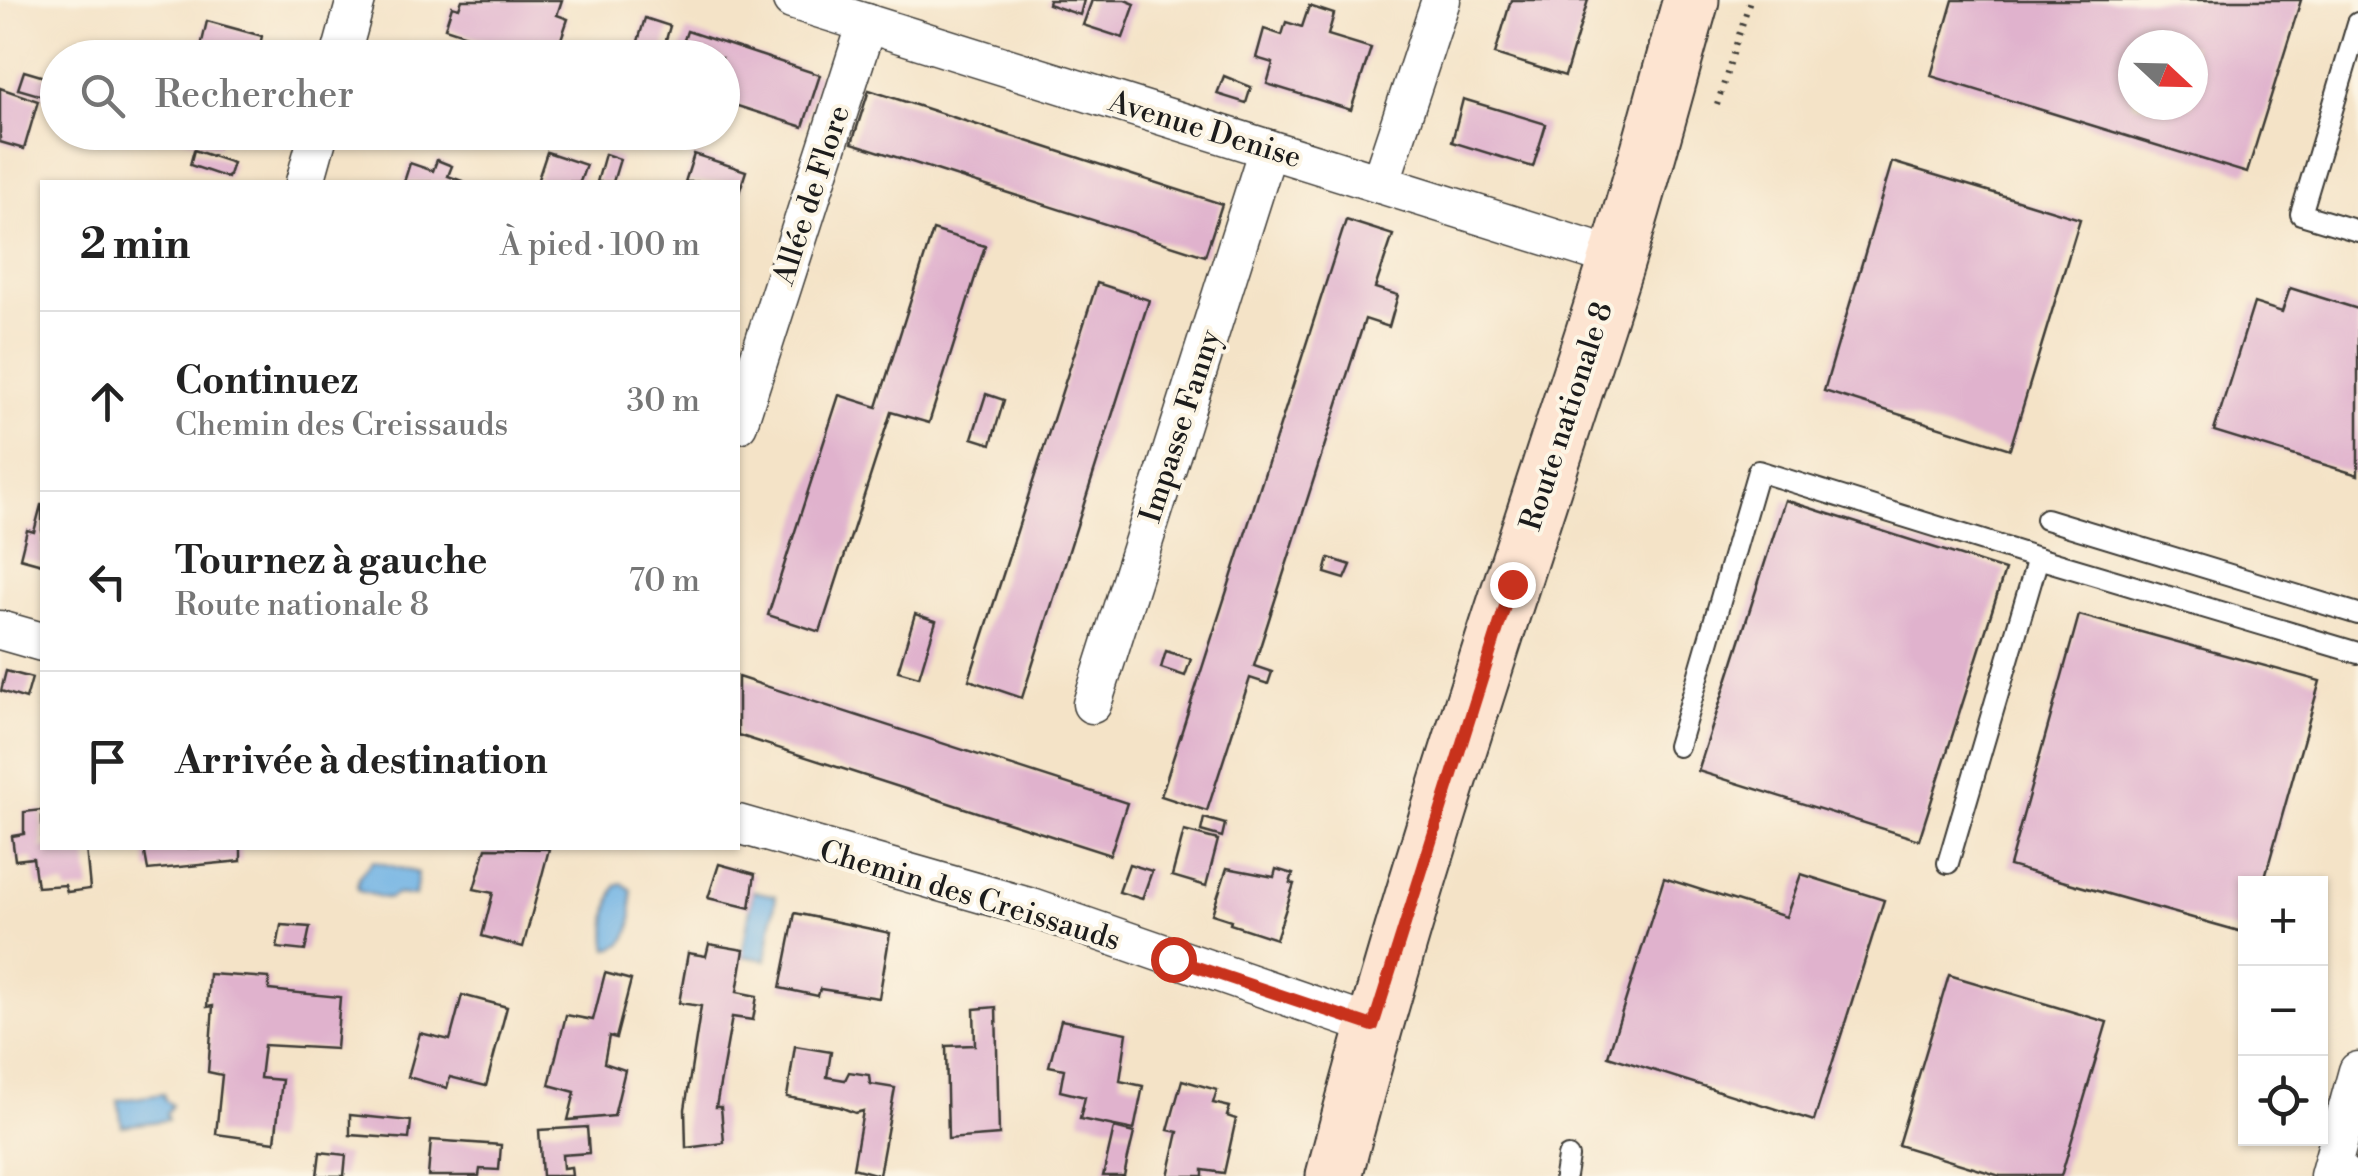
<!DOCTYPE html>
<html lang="fr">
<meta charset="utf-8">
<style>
:root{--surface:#fff;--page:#f6f6f6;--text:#222;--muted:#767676;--line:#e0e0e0}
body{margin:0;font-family:"Libre Bodoni",serif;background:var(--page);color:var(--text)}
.controls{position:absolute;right:30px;bottom:30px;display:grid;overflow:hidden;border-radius:0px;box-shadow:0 2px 8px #0004}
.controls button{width:90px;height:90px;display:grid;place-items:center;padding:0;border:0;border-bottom:2px solid var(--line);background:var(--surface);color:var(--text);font:50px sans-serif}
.compass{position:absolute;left:2118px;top:30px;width:90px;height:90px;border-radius:50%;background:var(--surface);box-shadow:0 2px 8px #0004;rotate:112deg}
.stop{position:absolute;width:30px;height:30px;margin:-22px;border:8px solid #c8321e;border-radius:50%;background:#fff}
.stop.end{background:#c8321e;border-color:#fff;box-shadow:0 2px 10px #0008}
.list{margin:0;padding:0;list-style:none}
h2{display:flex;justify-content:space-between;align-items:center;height:130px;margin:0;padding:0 40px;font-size:42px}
h2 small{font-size:32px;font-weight:400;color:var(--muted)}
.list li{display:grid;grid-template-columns:65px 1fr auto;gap:30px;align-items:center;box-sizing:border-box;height:180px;padding:0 40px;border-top:2px solid var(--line)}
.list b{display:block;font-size:38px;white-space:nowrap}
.list p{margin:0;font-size:32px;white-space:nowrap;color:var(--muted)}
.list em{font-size:32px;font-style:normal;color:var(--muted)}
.icon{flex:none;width:55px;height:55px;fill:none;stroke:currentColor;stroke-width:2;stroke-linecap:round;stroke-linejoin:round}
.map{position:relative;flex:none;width:2358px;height:1176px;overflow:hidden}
.search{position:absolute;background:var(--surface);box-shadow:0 2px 8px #0004;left:40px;top:40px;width:700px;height:110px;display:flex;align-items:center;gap:25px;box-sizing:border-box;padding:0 35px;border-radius:55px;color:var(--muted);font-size:38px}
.panel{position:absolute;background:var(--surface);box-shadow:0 2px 8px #0004;left:40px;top:180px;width:700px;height:670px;border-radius:0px}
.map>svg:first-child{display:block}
.water{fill:#6fb2e4;stroke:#466780;stroke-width:2.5}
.building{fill:#e0b2cd;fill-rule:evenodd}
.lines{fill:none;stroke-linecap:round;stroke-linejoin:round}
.service-casing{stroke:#3c3a36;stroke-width:24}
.minor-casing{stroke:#3c3a36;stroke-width:41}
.secondary-casing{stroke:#3c3a36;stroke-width:59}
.path{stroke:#3c3a36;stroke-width:6;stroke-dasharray:2.5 8;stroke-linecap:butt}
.service{stroke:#fff;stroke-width:20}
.minor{stroke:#fff;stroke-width:38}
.secondary{stroke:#fde4d1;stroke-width:55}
.route{stroke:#c8321e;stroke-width:12}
.labels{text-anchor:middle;stroke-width:8;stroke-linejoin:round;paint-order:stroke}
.street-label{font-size:30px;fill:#1c1c1c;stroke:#fcf5e5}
</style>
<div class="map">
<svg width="2358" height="1176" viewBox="0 0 2358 1176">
<rect width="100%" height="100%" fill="#fcf5e5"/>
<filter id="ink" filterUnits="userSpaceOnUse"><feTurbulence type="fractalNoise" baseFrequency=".01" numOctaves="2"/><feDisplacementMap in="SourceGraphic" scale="20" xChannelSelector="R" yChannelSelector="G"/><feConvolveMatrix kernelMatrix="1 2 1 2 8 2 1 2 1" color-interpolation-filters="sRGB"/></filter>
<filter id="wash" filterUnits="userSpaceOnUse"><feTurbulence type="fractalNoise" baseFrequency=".0048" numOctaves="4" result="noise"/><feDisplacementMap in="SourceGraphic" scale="40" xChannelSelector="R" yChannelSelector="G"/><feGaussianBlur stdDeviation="2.25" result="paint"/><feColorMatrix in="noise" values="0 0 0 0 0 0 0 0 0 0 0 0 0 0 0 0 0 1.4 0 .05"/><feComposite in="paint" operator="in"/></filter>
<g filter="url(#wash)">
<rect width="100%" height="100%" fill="#f4e3c7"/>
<g class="water">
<path d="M 373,861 L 418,873 L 415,896 L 398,894 L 388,899 L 359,891 L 357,886 L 360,875 Z"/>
<path d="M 622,883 L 631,890 C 632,913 637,945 608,949 C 604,933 608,899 617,885 Z"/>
<path d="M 753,891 L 776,896 L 766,960 L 742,956 Z"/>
<path d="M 164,1094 L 165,1100 L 172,1105 L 166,1114 L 168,1120 L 122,1126 L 118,1100 Z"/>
</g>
<g id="blocks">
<g class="building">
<path d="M 462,0 L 562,0 L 557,15 L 568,19 L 559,45 L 548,42 L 543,58 L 538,58 L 445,28 L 452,6 L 459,8 Z"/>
<path d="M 1049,0 L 1084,0 L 1080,15 L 1048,4 Z"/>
<path d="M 1092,0 L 1125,0 L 1135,4 L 1123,38 L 1083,25 Z"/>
<path d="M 1511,0 L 1588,0 L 1565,76 L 1495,54 Z"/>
<path d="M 1953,0 L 2301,0 L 2247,173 L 1931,76 ZM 2133,45 L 2193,45 L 2193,105 L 2133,105 Z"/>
<path d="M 1309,6 L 1334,14 L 1328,35 L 1371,48 L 1351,110 L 1267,84 L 1273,63 L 1256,58 L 1264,29 L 1282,35 L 1286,22 L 1302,27 Z"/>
<path d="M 645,18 L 670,26 L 661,57 L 652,54 L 650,58 L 633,58 Z"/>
<path d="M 207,21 L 262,36 L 257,58 L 186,58 L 187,52 L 199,55 Z"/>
<path d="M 687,31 L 820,75 L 803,127 L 722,101 L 722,58 L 678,58 Z"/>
<path d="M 24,71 L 58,81 L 56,100 L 18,89 Z"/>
<path d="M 1224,76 L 1251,87 L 1246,103 L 1217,94 Z"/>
<path d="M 0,88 L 38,101 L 24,149 L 0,142 Z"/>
<path d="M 869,90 L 1222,204 L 1205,256 L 852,143 Z"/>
<path d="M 1463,99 L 1546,124 L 1533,167 L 1452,142 Z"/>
<path d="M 173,132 L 222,132 L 218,147 L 172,136 Z"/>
<path d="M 194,150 L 233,163 L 228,178 L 190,165 Z"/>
<path d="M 547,152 L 586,165 L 580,182 L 537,182 Z"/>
<path d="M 605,154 L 620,159 L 613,182 L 597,182 Z"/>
<path d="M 694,154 L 746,171 L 738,196 L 738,182 L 685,182 Z"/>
<path d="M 437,160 L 452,166 L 448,176 L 465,182 L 404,182 L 410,163 L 433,171 Z"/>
<path d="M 1892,162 L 2080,219 L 2010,449 L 1824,391 Z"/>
<path d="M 1346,220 L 1393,235 L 1375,288 L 1398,295 L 1389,327 L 1365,319 L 1254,666 L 1272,672 L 1268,684 L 1250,678 L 1207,811 L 1161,796 Z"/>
<path d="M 933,230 L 985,246 L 929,423 L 891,412 L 820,632 L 768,615 L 839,395 L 877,407 Z"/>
<path d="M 1097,283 L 1149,300 L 1022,698 L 969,680 Z"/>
<path d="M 2290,288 L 2358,309 L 2358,475 L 2214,431 L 2254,303 L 2282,312 Z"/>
<path d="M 986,394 L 1004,400 L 991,444 L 972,438 Z"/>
<path d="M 1785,500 L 2005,570 L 1919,840 L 1698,771 Z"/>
<path d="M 41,505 L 42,505 L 42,564 L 20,558 L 27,530 L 34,532 Z"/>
<path d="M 1329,558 L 1351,565 L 1345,579 L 1325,573 Z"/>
<path d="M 915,614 L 936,621 L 919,677 L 898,671 Z"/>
<path d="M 2079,615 L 2320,681 L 2263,884 L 2246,884 L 2246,933 L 2009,866 Z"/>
<path d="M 1166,651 L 1191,659 L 1185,676 L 1161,668 Z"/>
<path d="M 6,671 L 32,678 L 26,699 L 1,691 Z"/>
<path d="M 738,677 L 1127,803 L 1110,855 L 738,735 Z"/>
<path d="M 42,810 L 42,848 L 86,848 L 90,889 L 67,892 L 65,885 L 37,887 L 33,858 L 15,860 L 12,836 L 24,834 L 24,812 Z"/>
<path d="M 1204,818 L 1225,824 L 1222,837 L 1201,831 Z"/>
<path d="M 1184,831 L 1218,840 L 1206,886 L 1172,876 Z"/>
<path d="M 144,848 L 241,848 L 241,861 L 148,870 Z"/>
<path d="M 486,848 L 549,849 L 523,947 L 482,936 L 493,893 L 474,889 Z"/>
<path d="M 719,864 L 755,874 L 750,908 L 708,898 Z"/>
<path d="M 1129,864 L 1152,871 L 1142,899 L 1119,892 Z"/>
<path d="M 1227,868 L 1274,877 L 1276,869 L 1293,874 L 1290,883 L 1294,884 L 1276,939 L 1230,924 L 1231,920 L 1212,914 Z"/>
<path d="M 1801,874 L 1884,900 L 1814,1121 L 1608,1056 L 1664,878 L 1786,917 Z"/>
<path d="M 795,913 L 890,933 L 879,998 L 820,989 L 818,996 L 780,988 Z"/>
<path d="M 281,925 L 310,927 L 305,951 L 277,948 Z"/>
<path d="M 709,944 L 744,950 L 737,992 L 757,996 L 753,1020 L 732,1017 L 716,1107 L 721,1107 L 724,1143 L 686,1148 L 685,1109 L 701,1006 L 679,1003 L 688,953 L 706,956 Z"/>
<path d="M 605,973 L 631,980 L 616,1038 L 609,1036 L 604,1063 L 625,1070 L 614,1116 L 568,1120 L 575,1092 L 549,1085 L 566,1015 L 593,1020 Z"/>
<path d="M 209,974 L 269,978 L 269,990 L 340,997 L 336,1049 L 264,1045 L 260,1078 L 282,1080 L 275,1142 L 216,1134 L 222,1075 L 208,1072 L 213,1006 L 207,1007 Z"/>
<path d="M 1949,975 L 2107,1022 L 2061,1176 L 2000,1176 L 1898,1145 Z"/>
<path d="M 462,995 L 507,1007 L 486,1086 L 450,1077 L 447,1088 L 408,1077 L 420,1033 L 450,1040 Z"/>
<path d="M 996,1007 L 999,1135 L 948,1139 L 946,1046 L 975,1045 L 974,1009 Z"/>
<path d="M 1061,1020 L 1127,1033 L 1120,1081 L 1143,1086 L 1134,1130 L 1080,1119 L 1085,1097 L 1060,1091 L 1064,1069 L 1049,1066 Z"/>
<path d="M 795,1046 L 831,1052 L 827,1077 L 845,1080 L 849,1072 L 869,1075 L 870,1084 L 895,1088 L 879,1175 L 853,1168 L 863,1111 L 855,1113 L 840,1107 L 787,1097 Z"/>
<path d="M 1182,1080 L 1217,1090 L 1213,1103 L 1230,1107 L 1227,1116 L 1236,1119 L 1224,1173 L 1203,1170 L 1203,1176 L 1168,1176 L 1178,1132 L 1168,1130 Z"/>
<path d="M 350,1115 L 411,1121 L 409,1139 L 350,1135 Z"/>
<path d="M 587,1127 L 589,1153 L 562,1155 L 563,1168 L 571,1167 L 572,1176 L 542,1176 L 539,1130 Z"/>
<path d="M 1114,1128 L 1134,1133 L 1127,1162 L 1124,1176 L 1103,1176 Z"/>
<path d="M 431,1140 L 501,1145 L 499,1170 L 480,1169 L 479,1176 L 428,1176 Z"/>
<path d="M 320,1152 L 346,1155 L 344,1176 L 317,1176 Z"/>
</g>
</g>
</g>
<g filter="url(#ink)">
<use href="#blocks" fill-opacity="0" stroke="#3c3a36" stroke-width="2.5"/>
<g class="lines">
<g class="service-casing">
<g id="service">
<path d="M 2358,23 L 2301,214 L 2358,231"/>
<path d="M 2046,519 L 2358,614"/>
<path d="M 1678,746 L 1758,471 L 2038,558"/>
<path d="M 1948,863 L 2038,558 L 2358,653"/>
<path d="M 2335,1159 L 2358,1175"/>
<path d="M 1565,1176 L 1568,1157"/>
</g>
</g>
<g class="minor-casing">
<g id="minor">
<path d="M 792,0 L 1617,258"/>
<path d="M 340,58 L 356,0"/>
<path d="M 305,182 L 319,132"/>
<path d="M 1380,184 L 1441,0"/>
<path d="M 738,424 L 867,23"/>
<path d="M 0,630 L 42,642"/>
<path d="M 1092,704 L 1268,149"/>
<path d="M 738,824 L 1032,908 L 1373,1026"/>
<path d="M 2329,1176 L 2358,1071"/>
</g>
</g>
<g class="secondary-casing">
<path id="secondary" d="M 1334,1176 C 1414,867 1519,566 1616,263 C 1643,176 1666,87 1691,0"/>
</g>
<path class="path" d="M 1717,105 L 1750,0"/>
<use href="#service" class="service"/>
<use href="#minor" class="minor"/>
<use href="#secondary" class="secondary"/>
</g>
</g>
<g class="lines" filter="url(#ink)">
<path class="route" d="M 1173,959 L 1373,1026 L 1512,584"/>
</g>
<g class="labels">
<g class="street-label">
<text transform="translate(1205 129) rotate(17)" y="10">Avenue Denise</text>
<text transform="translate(811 195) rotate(-72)" y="10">Allée de Flore</text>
<text transform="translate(1566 416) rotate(-72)" y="10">Route nationale 8</text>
<text transform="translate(1180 426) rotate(-72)" y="10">Impasse Fanny</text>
<text transform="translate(970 895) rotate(17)" y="10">Chemin des Creissauds</text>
</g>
</g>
</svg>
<div class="controls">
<button>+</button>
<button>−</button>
<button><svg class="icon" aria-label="locate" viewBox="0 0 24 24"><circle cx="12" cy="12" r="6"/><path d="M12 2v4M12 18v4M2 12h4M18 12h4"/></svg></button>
</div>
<svg class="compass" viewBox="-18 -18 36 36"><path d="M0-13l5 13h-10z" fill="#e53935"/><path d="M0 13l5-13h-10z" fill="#767676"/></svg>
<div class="stop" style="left:1173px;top:959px"></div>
<div class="stop end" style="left:1512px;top:584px"></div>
<div class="search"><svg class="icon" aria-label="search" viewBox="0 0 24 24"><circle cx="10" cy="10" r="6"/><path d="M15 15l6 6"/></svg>Rechercher</div>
<section class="panel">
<h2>2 min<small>À pied · 100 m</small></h2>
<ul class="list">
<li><svg class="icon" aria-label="ahead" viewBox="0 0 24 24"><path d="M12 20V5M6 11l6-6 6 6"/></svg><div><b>Continuez</b><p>Chemin des Creissauds</p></div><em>30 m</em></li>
<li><svg class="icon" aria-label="left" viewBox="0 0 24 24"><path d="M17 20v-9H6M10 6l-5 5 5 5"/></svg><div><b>Tournez à gauche</b><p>Route nationale 8</p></div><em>70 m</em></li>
<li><svg class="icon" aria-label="arrive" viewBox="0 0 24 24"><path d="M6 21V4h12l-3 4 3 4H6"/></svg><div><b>Arrivée à destination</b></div></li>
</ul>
</section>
</div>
